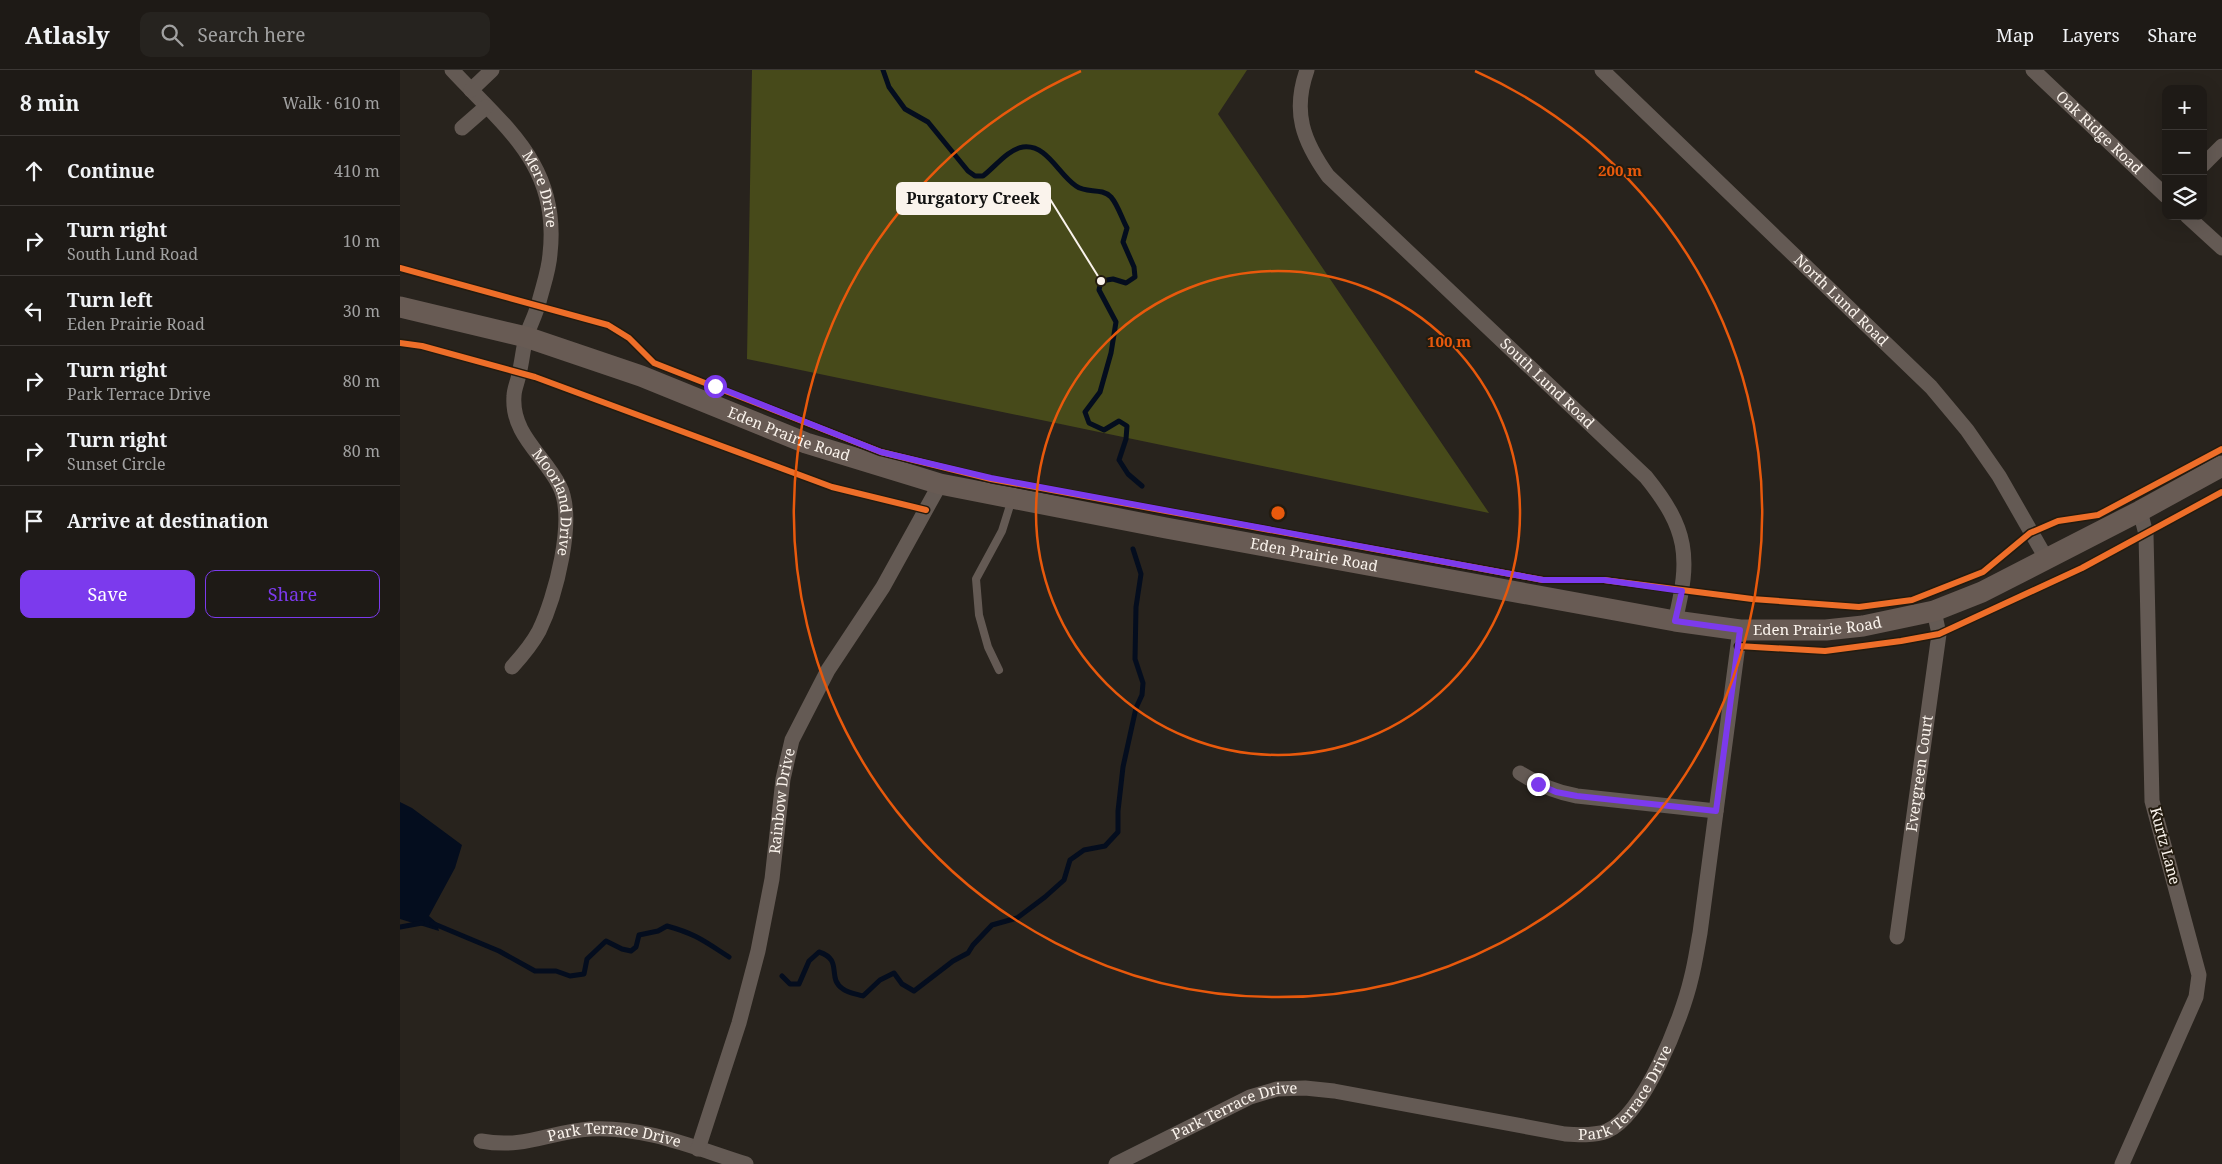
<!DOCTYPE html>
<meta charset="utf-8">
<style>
:root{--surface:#1e1a16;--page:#26231f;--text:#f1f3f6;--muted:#a1a1a1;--line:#3c3835;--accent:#7c3aed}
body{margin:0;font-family:"Noto Serif",serif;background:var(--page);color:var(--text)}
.controls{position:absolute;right:15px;top:15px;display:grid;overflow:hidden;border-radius:10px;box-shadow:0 5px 20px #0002}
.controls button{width:45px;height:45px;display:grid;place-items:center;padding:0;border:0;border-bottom:1px solid var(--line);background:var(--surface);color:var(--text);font:25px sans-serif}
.stop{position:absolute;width:15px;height:15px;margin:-11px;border:4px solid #7c3aed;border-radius:50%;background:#fff}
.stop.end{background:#7c3aed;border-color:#fff;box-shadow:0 1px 5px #0008}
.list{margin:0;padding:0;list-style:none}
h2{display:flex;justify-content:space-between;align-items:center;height:65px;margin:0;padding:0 20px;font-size:21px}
h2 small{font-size:16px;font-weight:400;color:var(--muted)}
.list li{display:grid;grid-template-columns:32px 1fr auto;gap:15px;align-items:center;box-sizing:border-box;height:70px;padding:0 20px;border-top:1px solid var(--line)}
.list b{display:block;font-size:19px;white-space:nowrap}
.list p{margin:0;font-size:16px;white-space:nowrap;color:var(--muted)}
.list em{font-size:16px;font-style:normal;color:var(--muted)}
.actions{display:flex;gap:10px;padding:15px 20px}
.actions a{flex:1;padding:11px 0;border:1px solid var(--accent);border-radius:10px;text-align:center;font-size:18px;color:var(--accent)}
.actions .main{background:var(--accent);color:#fff}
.icon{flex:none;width:28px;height:28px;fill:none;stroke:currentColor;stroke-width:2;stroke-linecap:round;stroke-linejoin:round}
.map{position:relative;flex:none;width:1822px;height:1094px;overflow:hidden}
header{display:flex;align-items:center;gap:30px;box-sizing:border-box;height:70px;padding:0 25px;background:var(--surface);border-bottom:1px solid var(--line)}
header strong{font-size:24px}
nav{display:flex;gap:28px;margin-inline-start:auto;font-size:18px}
.search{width:350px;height:45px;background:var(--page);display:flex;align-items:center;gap:12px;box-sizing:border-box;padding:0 18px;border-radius:10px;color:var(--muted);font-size:19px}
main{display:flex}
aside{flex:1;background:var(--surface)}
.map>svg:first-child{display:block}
.green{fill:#474a1a}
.water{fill:#040d1e}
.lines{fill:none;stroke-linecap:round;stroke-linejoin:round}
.stream{stroke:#040d1e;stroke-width:5}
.lane{stroke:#645a54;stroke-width:8}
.street{stroke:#645a54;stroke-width:15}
.secondary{stroke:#685b54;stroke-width:21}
.cycleway-casing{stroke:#231b0f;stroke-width:9}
.cycleway{stroke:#ee6e29;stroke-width:6}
.route{stroke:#7c3aed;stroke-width:6}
.ring{fill:none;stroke:#e8590c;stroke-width:2.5}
.labels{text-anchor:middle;stroke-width:4;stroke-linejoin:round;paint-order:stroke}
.street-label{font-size:15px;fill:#faf3ec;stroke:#231b0f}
.centre{fill:#e8590c;stroke:#231b0f;stroke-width:2.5}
.ring-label{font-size:15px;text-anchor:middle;font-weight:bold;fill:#e8590c;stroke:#231b0f;stroke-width:4;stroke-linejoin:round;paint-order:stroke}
.leader{fill:none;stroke:#faf3ec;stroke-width:2}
.callout-dot{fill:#faf3ec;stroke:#231b0f;stroke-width:2}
.callout{fill:#faf3ec;stroke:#faf3ec;stroke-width:2}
.callout-label{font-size:16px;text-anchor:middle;font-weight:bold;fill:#111}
</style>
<header>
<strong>Atlasly</strong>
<div class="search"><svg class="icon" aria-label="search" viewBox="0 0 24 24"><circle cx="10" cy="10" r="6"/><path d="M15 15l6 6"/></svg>Search here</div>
<nav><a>Map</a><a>Layers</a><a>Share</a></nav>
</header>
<main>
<aside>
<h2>8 min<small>Walk · 610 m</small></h2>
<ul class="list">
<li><svg class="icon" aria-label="ahead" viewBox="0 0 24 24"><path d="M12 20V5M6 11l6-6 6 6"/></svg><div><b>Continue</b></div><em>410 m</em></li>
<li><svg class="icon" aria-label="right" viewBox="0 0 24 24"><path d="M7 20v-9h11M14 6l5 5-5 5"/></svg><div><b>Turn right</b><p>South Lund Road</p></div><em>10 m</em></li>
<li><svg class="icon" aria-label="left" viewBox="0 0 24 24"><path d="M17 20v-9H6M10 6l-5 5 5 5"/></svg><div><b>Turn left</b><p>Eden Prairie Road</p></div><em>30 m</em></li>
<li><svg class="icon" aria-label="right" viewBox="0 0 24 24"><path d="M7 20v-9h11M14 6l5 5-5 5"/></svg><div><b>Turn right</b><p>Park Terrace Drive</p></div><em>80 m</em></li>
<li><svg class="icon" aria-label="right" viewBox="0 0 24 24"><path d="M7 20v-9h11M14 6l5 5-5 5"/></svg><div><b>Turn right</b><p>Sunset Circle</p></div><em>80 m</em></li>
<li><svg class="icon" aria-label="arrive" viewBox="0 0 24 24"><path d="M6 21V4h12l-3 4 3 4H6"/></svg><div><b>Arrive at destination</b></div></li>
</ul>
<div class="actions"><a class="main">Save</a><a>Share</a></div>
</aside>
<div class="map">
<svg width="1822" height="1094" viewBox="0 0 1822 1094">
<rect width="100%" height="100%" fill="#28231d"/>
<path class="green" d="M 352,0 L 847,0 L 818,44 L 1089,443 L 347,289 Z"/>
<path class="water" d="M 0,732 L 12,738 L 62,775 L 55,798 L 29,846 L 37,853 L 39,861 L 0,849 Z"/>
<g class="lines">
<g class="stream">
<path d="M 483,0 L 489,17 L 505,39 L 528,52 L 568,101 L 575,106 L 583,106 C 594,98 608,79 623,77 C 647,74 658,104 676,116 C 687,124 701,117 711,127 C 718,135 722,149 727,158 L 723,172 L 734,197 L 735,207 L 726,213 L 713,209 L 701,211 L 699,220 L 716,252 L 711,283 L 700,322 L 685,342 L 689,353 L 704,360 L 719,351 L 727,356 L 726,369 L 719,390 L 728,404 L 742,416"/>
<path d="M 32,853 L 99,881 L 135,901 L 156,901 L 170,906 L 184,904 L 187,889 L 206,871 L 222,879 L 231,881 L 236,877 L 239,865 L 258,861 L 267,856 C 296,864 304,871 329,887"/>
<path d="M 0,857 L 22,853"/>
<path d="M 382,906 L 390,914 L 399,914 L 409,891 L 419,882 C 444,890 426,908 443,919 C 448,923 457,924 463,926 L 480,910 L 494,903 L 502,914 L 514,921 L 553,891 L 568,883 L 573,875 L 592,855 L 617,848 L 645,827 L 664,810 L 670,790 L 684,780 L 705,776 L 718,762 L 718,741 L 723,697 L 736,638 L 742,625 L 743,613 L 735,589 L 736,537 L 741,504 L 733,479"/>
</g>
<path class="lane" d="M 599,600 L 588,577 L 579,545 L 576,509 L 602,461 L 612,429"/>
<g class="street">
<path id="s1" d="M 52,0 C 106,58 160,96 150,184 C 149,200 143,216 139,232 C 136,244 130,255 126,267 C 123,279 122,292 119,304 C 118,311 114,319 114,326 C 111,364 144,385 159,415 C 177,448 155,528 139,561 C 132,574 122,586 112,597"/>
<path id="s2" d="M 907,0 C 892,42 903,71 928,106 L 1246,407 C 1288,459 1291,487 1275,551"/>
<path id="s3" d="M 1202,0 L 1531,317 L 1567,360 L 1599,406 L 1646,488"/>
<path id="s4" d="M 1633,0 L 1766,126"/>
<path d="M 71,20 L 92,0"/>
<path d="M 62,58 L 86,37"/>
<path d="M 1803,95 L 1822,76"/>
<path d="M 1787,146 L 1822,178"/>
<path d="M 1120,703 C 1139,715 1155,722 1177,726 L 1316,741"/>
<path id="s5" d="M 1497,867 L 1539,564 L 1534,541"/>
<path id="s6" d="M 81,1071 C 125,1079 149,1062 190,1059 C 245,1056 295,1078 346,1094"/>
<path id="s7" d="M 298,1079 L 339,953 L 358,881 L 372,809 L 383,709 L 392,670 L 428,600 L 483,517 L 540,414"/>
<path id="s8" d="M 716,1094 L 850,1027 L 877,1019 L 905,1018 L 934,1021 L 1165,1064 C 1178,1065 1194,1066 1207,1061 C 1244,1045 1282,948 1291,909 C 1295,894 1297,879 1300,863 L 1340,560"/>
<path d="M 1722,1094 L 1796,927 L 1799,905 L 1752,731 L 1746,464 L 1740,441"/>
</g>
<path class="secondary" id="s9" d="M 0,237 L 126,267 L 241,306 L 406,373 L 540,414 L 766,458 L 1275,551 L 1340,560 L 1426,560 L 1463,556 L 1534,541 L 1582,522 L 1740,441 L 1822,396"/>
<g class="cycleway-casing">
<g id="cycleway">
<path d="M 0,198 L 208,255 L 229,268 L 254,293 L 481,382 L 591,409 L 1143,510 L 1204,510 L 1352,529 L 1459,537 L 1512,530 L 1583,502 L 1630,463 L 1658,451 L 1698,445 L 1822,379"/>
<path d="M 0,273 L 22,276 L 135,307 L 432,417 L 526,440"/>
<path d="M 1338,576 L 1425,581 L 1501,571 L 1539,564 L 1682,498 L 1822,422"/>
</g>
</g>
<use href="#cycleway" class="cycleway"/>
</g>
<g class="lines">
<path class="route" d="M 315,316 L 481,382 L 591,408 L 1143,510 L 1204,510 L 1282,521 L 1275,551 L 1340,560 L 1316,741 L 1177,726 L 1156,722 L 1138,714"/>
</g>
<g class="ring">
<circle cx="878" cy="443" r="242"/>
<path d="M1075 1A484 484 0 1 1 681 1"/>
</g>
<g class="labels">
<g class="street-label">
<text dy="5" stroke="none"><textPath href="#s4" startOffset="91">Oak Ridge Road</textPath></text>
<text dy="5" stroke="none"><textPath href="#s1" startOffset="151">Mere Drive</textPath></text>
<text dy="5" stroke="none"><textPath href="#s3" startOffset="332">North Lund Road</textPath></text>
<text dy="5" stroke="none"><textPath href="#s2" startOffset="415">South Lund Road</textPath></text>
<text dy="5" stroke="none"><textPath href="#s9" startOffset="410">Eden Prairie Road</textPath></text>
<text dy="5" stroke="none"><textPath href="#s1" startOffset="482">Moorland Drive</textPath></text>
<text dy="5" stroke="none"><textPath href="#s9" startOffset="950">Eden Prairie Road</textPath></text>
<text dy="5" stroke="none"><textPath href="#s9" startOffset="1460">Eden Prairie Road</textPath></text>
<text dy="5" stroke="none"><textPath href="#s5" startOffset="165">Evergreen Court</textPath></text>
<text dy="5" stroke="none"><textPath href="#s7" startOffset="359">Rainbow Drive</textPath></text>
<text transform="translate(1765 776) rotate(75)" y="5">Kurtz Lane</text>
<text dy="5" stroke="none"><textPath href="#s8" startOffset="551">Park Terrace Drive</textPath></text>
<text dy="5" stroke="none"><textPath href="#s8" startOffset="131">Park Terrace Drive</textPath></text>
<text dy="5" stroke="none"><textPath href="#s6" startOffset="135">Park Terrace Drive</textPath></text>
</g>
</g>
<circle cx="878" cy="443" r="8" class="centre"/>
<g class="ring-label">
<text x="1220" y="106">200 m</text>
<text x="1049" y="277">100 m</text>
</g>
<path class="leader" d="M701 211L650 129"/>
<circle class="callout-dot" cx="701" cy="211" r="5"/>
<rect class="callout" x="497" y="113" width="153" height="31" rx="5"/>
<g class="callout-label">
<text x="573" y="134">Purgatory Creek</text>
</g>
</svg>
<div class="controls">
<button>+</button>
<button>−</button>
<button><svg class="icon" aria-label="layers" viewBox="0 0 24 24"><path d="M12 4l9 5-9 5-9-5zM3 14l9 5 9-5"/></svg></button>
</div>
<div class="stop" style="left:315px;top:316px"></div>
<div class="stop end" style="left:1138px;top:714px"></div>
</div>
</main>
